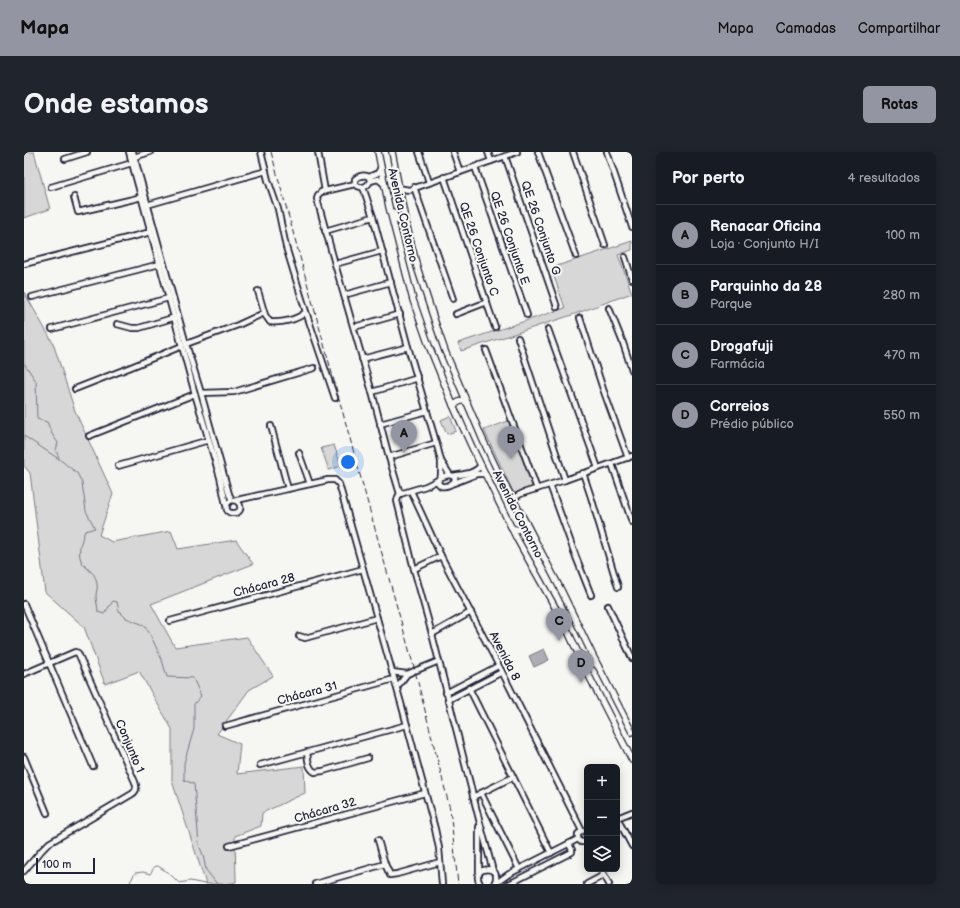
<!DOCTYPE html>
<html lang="pt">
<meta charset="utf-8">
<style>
:root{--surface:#171b24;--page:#20242c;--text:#f1f3f6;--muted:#9ea1a6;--line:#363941;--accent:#9495a2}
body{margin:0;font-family:"Balsamiq Sans",sans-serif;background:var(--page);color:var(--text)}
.controls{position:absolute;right:12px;bottom:12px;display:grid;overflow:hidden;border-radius:6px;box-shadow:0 2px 10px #0003}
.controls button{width:36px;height:36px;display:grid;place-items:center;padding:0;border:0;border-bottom:1px solid var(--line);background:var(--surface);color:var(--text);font:20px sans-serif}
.scale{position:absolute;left:12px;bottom:10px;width:59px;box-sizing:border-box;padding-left:4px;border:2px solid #22223b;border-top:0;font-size:11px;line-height:14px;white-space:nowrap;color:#22223b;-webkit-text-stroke:3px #f6f6f2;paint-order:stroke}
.you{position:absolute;left:324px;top:310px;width:14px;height:14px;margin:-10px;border:3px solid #fff;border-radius:50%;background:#1a73e8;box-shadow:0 0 0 6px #1a73e833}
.badge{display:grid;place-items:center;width:26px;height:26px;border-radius:50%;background:var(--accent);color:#111;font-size:13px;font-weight:700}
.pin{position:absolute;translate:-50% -33px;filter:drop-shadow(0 1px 2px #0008)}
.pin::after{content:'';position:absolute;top:21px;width:14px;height:12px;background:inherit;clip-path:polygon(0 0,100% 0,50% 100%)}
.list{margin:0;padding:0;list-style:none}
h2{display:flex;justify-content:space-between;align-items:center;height:52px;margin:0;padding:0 16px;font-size:17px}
h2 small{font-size:13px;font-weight:400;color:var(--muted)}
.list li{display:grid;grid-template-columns:26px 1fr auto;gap:12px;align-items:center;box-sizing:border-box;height:60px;padding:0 16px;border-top:1px solid var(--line)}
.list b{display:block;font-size:15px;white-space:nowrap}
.list p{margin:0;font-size:13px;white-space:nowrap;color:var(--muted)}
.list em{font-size:13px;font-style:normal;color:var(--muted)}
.icon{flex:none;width:22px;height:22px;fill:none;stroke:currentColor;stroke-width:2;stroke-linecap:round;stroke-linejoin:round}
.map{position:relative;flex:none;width:608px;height:732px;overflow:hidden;border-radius:6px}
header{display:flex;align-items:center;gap:24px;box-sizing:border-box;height:56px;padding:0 20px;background:var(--accent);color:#111}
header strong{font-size:19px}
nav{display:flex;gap:22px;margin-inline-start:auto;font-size:14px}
.intro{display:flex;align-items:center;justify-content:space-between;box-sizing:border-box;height:96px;padding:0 24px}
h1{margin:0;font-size:28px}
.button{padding:10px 18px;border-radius:6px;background:var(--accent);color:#111;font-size:14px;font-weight:700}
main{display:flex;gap:24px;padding:0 24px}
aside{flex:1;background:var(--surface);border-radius:6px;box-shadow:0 2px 10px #0003}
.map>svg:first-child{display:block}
.green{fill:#d7d7d7;stroke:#7c7c89}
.water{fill:#adadb3;stroke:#757583}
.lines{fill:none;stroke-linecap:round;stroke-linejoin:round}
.stream{stroke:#757583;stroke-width:1}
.minor-casing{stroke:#22223b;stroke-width:8}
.major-casing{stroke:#22223b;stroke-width:8}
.minor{stroke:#f6f6f2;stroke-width:4.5}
.major{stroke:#f6f6f2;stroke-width:5.5}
.rail{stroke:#22223b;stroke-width:1;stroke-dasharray:6 3;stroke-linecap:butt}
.labels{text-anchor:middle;stroke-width:4;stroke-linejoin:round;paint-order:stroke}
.street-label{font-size:12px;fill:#22223b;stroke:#f6f6f2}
</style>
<header>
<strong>Mapa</strong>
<nav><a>Mapa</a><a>Camadas</a><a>Compartilhar</a></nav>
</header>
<div class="intro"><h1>Onde estamos</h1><a class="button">Rotas</a></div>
<main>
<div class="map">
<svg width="608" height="732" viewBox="0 0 608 732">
<rect width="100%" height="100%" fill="#f6f6f2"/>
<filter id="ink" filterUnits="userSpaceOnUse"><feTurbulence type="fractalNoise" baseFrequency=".025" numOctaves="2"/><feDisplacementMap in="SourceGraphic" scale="8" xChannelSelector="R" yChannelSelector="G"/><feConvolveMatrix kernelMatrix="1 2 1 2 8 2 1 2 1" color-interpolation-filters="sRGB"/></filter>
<g filter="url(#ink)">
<g class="green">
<path d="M 0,0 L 10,0 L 26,57 L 0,66 Z"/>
<path d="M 608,89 L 608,98 L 594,103 L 608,141 L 548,163 L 437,199 L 434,191 L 541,156 L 527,116 Z"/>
<path d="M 0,140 L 29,191 L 51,259 L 89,342 L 75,383 L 88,390 L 147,379 L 154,397 L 212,388 L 229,412 L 127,452 L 151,495 L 223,485 L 249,524 L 225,538 L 193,582 L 216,592 L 213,622 L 280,614 L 281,641 L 238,661 L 237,674 L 211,684 L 212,730 L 202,732 L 182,732 L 148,629 L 148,577 L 115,519 L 81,532 L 60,475 L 21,440 L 6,321 L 0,314 Z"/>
<path d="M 426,264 L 432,279 L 423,282 L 417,268 Z"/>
<path d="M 487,268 L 510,335 L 490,342 L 460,278 Z"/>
<path d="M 310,293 L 317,314 L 305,318 L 297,296 Z"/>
</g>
<path class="water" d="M 520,497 L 525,508 L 510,515 L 505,504 Z"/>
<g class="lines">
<g class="stream">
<path d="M 0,211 L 12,229 L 13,267 L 23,270 L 28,282 L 34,291 L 32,298 L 35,306"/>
<path d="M 0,284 L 35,307 L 53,321 L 58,331 L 62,359 L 71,376 L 61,379 C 57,390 52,402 59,412 C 65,419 72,421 73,432 C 74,436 72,440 72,444 C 72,449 74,455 74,460 L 80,462 L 89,449 L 93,450 L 95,459 L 102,466 L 120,473 L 126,482 L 138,508 L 143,525 L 169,526 L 177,544 L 170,552 L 170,577 L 160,611 L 160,628 L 170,632 L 175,693 L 179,703 L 182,718 L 193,732"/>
<path d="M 105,732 L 111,721 L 119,720 L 126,722 C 129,718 129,714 134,714 L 146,722 L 155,731 L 166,729 L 181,732"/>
</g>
<g class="minor-casing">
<g id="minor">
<path d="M 105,0 L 171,242 L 196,325 L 202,353"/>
<path d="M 109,0 L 162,192 L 177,241 L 205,342 L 208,348 C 219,349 219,362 209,361 C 200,361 201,351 208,348"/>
<path d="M 237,0 L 244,28 L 254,57 L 262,95 L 282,160 L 311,246"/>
<path d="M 294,0 L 301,39"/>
<path d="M 395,0 L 405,30"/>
<path d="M 429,0 L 436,20"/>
<path d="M 464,0 L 467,9"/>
<path d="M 514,0 L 552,104"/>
<path d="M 549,0 L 581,93"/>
<path d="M 583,0 L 608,75"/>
<path d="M 481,4 L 533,155"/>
<path d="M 110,5 L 126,0"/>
<path d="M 41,7 L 63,0"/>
<path d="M 451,15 L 503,163"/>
<path d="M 345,25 L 346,29 C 343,36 336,37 331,32 L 331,27 C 335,24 340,22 345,25 L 354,21 L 357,15"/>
<path d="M 420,25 L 471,175"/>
<path d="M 346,29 L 354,27 L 360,32"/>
<path d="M 331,32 L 297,40 L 294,43 L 293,47 L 311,112 L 348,240 L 365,305 L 376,342"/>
<path d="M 27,35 L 108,11"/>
<path d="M 339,35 L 349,65 L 384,195 L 414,297 L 417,309 L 417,325"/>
<path d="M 390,35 L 429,147"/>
<path d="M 374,36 L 385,38 L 493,0"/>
<path d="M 50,45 L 54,60 L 118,45"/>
<path d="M 123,53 L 242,19"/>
<path d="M 301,79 L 349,65"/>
<path d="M 601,105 L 608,127"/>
<path d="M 0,112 L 127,80"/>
<path d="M 311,112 L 358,99"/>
<path d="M 234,139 L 241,163 L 246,170 C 258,171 273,168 282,160"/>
<path d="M 320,143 L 367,130"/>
<path d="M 8,145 L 136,112"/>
<path d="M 585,156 L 599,191 L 608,218"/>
<path d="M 432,162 L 463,150"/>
<path d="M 556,166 L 579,237 L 604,306"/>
<path d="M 93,172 L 108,176 L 115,176 L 152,165"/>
<path d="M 330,175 L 376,162"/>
<path d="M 28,177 L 145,146"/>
<path d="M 524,177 L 574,316"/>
<path d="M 494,186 L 541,328"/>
<path d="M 162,192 L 214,173 L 240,161"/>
<path d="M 462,198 L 513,337"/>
<path d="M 338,207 L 384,195"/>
<path d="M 51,237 L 107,215 L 158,194"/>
<path d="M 348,240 L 394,226"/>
<path d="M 177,241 L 210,240 L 290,216"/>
<path d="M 356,272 L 403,259"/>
<path d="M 247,274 L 264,337"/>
<path d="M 65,284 L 171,242"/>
<path d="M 275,301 L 286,332"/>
<path d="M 365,305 L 412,291"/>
<path d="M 417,309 L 426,323"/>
<path d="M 588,312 L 608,370"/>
<path d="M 94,314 L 185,288"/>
<path d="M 559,321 L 567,345 L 594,435"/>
<path d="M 424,323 C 438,324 428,336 417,334 L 414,331 L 415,326 Z"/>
<path d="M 429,324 C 439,322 451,322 457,313"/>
<path d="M 414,328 L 402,334 L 376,342 L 374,345 L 373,349 L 390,417 L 408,482 L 456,671 L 469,719"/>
<path d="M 430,331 L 453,322 L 461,322"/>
<path d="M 526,333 L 552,405 L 567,443"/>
<path d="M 387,339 L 417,404 L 478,520 L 558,679"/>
<path d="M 489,346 L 499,341 L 541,328 L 608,304"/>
<path d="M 213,348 L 304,328 L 311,328 L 315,332 L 377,551 L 411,677 L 415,696 L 418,732"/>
<path d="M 390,417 L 417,404"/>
<path d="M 0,452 L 69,614"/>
<path d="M 584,454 L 608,506"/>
<path d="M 146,469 L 339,417"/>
<path d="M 408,482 L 447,460"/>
<path d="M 275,484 L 281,486 L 353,466"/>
<path d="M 368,520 L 383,522"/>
<path d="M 0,522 L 51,500 L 54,501 L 111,630 C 113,635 113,639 108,642 L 25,691 L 18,698 L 0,719"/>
<path d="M 373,535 L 383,522 L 415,509"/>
<path d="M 445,536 L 527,701"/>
<path d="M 422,541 L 474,514"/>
<path d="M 424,548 L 478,520"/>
<path d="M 201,574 L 370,527"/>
<path d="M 283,600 C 284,608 284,616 291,620 L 299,619 L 344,606"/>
<path d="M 0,605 L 23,661"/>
<path d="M 236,613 L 383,573"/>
<path d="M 457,641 L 495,717"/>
<path d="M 449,645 L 489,625"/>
<path d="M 593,666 L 608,694"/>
<path d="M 593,666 L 608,660"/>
<path d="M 558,679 L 554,682 L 554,687 L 557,690 L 563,690"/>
<path d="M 354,688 L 361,712 L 366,723 L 373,722 L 416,710"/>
<path d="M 205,694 L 401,641"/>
<path d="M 577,717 L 585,732"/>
<path d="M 455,722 L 455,675"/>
<path d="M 291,732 L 361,712"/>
<path d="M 456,732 C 445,713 481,712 470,732"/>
<path d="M 471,732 L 485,722 L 554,687"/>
<path d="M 485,732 L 548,700 L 548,698 L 545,692"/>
<path d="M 563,732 L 580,723"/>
</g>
</g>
<g class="major-casing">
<g id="major">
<path d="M 354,0 L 365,55 L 389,148 L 405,194 L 429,253 L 447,293 L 493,387 L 541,473 L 562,518 L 608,608"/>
<path d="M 368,0 L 381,67 L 393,115 L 411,170 L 421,199 L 458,286 L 474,320 L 502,371 L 537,438 L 568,502 L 608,580"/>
<path d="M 369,60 L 373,68 L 375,69 L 381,67"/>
<path d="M 429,253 L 439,248 L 443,251"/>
<path d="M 488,376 C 494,379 500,378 502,371"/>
<path d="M 562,518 L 562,514 L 566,511 L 570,511 L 574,514"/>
</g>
</g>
<use href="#minor" class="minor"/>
<use href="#major" class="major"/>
<path class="rail" d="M 247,0 L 341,341 L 344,352 L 391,519 L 426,657 L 434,732"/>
</g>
</g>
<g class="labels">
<g class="street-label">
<text transform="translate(379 63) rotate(77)" y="4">Avenida Contorno</text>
<text transform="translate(517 76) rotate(71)" y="4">QE 26 Conjunto G</text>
<text transform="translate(486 86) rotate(71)" y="4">QE 26 Conjunto E</text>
<text transform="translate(455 97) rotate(71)" y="4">QE 26 Conjunto C</text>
<text transform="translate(494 362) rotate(63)" y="4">Avenida Contorno</text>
<text transform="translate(240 433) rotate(-15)" y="4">Chácara 28</text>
<text transform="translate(481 504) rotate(63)" y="4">Avenida 8</text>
<text transform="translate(283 541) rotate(-15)" y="4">Chácara 31</text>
<text transform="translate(106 594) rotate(67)" y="4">Conjunto 1</text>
<text transform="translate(301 658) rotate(-16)" y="4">Chácara 32</text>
</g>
</g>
</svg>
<div class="controls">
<button>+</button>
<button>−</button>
<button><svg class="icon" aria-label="layers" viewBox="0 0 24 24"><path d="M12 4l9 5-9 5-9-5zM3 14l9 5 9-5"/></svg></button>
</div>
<div class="scale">100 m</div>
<div class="you"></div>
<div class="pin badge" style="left:380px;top:301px">A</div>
<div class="pin badge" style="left:487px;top:307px">B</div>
<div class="pin badge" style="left:535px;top:489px">C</div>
<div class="pin badge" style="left:557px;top:531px">D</div>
</div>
<aside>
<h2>Por perto<small>4 resultados</small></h2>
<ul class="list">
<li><span class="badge">A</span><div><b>Renacar Oficina</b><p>Loja · Conjunto H/I</p></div><em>100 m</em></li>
<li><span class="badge">B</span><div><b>Parquinho da 28</b><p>Parque</p></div><em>280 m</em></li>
<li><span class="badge">C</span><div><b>Drogafuji</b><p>Farmácia</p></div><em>470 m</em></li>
<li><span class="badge">D</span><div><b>Correios</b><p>Prédio público</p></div><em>550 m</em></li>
</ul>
</aside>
</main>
